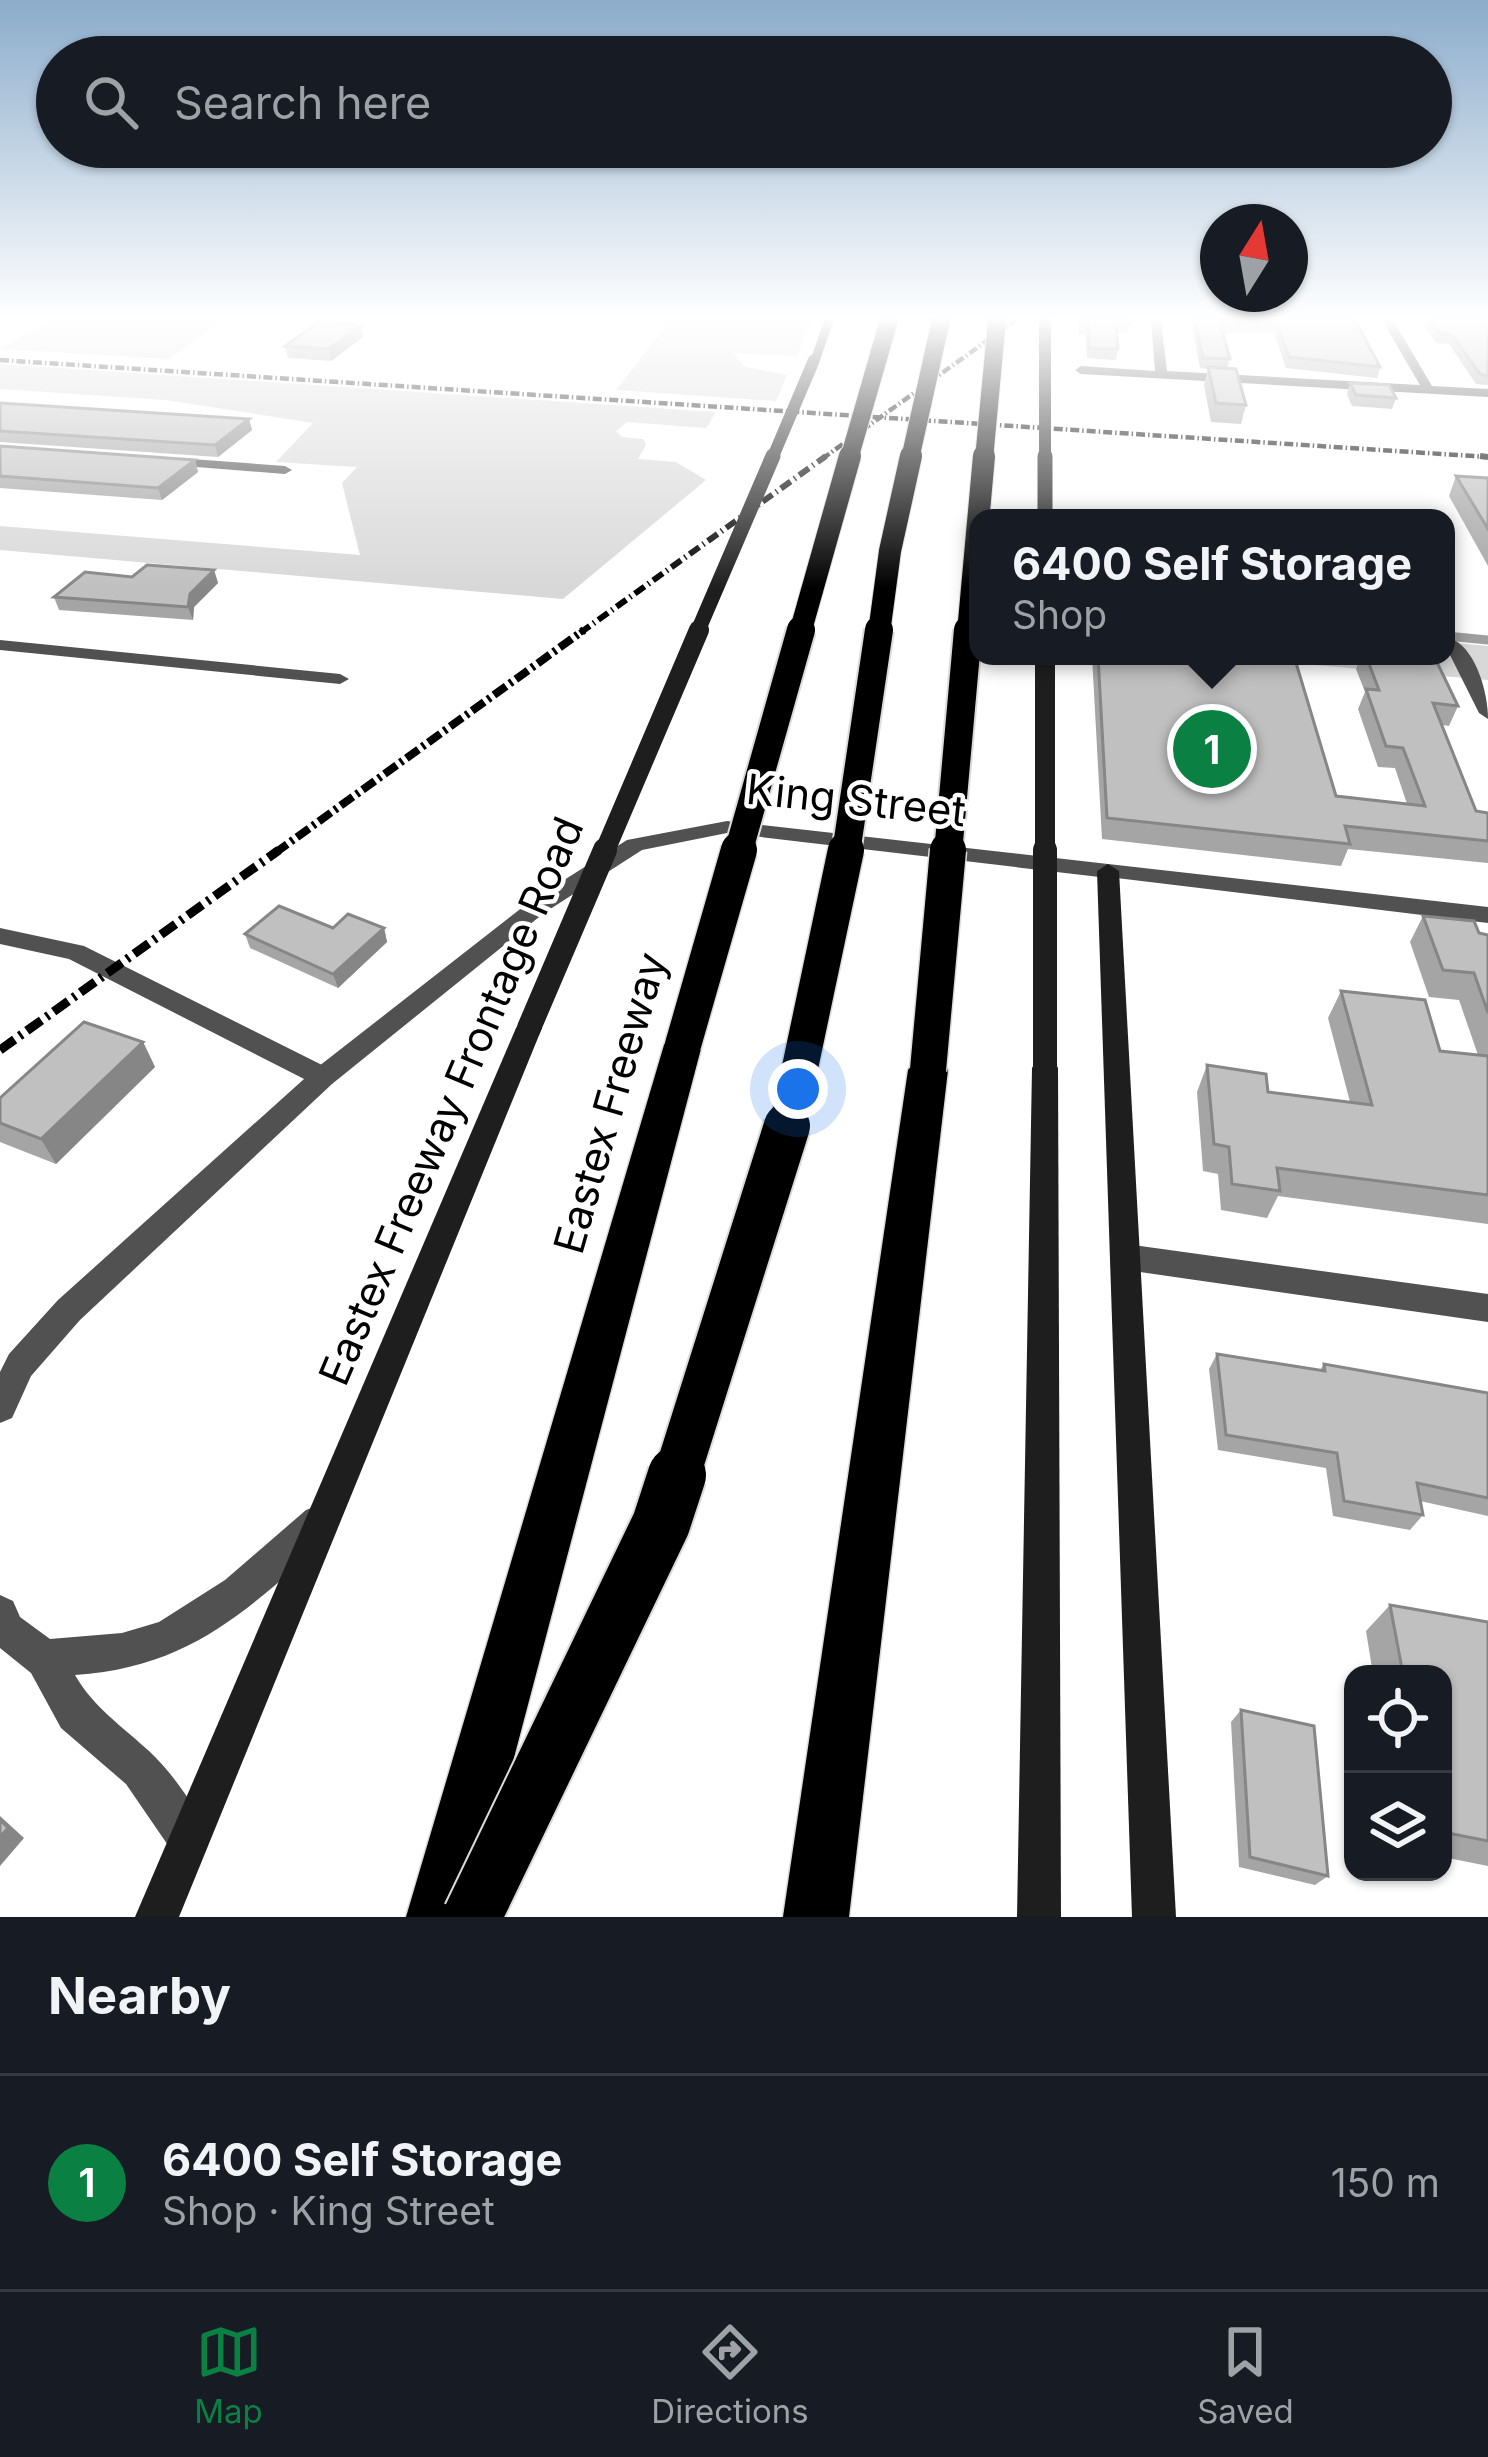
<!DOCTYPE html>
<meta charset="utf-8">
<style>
:root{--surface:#171b24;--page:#20242c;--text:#f1f3f6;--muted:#9ea1a6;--line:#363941;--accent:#0b8043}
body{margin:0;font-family:Inter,sans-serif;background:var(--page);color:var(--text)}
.controls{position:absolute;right:36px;bottom:36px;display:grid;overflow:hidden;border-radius:24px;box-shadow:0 3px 9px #0004}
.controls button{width:108px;height:108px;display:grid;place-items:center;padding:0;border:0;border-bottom:3px solid var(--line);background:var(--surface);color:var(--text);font:60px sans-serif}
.compass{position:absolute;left:1200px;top:204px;width:108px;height:108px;border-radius:50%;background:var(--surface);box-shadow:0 3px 9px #0004;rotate:11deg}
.you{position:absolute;left:798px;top:1089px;width:42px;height:42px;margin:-30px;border:9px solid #fff;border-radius:50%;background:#1a73e8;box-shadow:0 0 0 18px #1a73e833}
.badge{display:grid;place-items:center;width:78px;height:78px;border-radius:50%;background:var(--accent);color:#fff;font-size:39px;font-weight:700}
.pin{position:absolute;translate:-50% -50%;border:6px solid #fff;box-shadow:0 3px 12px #0006}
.popup{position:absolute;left:969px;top:509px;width:486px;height:156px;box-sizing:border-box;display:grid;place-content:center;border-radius:24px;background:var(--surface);filter:drop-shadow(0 3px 9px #0005);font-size:39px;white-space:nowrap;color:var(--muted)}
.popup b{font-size:45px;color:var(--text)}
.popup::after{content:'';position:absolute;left:50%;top:100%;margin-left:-24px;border:24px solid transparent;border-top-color:var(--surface)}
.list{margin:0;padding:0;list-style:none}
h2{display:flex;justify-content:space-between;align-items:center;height:156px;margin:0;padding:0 48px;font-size:51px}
h2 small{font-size:39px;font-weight:400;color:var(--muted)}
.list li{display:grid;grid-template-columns:78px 1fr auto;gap:36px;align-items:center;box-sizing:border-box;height:216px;padding:0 48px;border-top:3px solid var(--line)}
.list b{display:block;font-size:45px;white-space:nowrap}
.list p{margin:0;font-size:39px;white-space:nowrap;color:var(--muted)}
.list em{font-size:39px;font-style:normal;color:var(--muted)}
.icon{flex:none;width:66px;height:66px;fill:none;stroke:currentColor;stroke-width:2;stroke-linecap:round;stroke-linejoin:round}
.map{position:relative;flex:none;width:1488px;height:1917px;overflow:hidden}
.search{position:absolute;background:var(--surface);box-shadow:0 3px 9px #0004;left:36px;right:36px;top:36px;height:132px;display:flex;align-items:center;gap:30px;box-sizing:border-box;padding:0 42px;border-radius:66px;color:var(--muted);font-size:45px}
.sheet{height:372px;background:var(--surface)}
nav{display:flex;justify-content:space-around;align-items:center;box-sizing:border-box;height:168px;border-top:3px solid var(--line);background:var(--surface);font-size:33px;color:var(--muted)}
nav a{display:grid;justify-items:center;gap:6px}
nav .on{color:var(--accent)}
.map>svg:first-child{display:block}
.green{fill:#d8d8d8}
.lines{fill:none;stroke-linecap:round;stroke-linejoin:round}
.stream{stroke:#9f9f9f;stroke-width:9}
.motorway-casing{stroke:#dbdbdb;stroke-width:3}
.minor{fill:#515151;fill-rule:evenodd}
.tertiary{fill:#515151;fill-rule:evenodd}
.secondary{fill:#1e1e1e;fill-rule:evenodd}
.motorway{fill:#000;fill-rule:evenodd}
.rail-far3{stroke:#000;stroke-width:4.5;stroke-dasharray:9 3 1.5 3;stroke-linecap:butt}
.rail-far2{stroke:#000;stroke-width:6;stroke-dasharray:12 4.5 1.5 4.5;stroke-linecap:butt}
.rail-far1{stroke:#000;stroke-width:8;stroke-dasharray:15 4.5 3 4.5;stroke-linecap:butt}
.rail{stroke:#000;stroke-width:9;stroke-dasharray:18 6 3 6;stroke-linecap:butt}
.motorway-bridge-far5-casing{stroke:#dbdbdb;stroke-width:20;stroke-linecap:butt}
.motorway-bridge-far4-casing{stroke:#dbdbdb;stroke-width:24;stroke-linecap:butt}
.motorway-bridge-far3-casing{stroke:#dbdbdb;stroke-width:32;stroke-linecap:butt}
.motorway-bridge-far2-casing{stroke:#dbdbdb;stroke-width:39;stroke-linecap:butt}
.motorway-bridge-far1-casing{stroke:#dbdbdb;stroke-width:50;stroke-linecap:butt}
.motorway-bridge-casing{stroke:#dbdbdb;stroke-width:62;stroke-linecap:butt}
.secondary-bridge-far3{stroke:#1e1e1e;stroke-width:12}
.secondary-bridge-far2{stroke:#1e1e1e;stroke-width:15}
.secondary-bridge-far1{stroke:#1e1e1e;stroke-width:20}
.secondary-bridge{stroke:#1e1e1e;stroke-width:24}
.motorway-bridge-far5{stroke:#000;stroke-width:18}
.motorway-bridge-far4{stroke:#000;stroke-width:22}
.motorway-bridge-far3{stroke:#000;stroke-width:28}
.motorway-bridge-far2{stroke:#000;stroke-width:36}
.motorway-bridge-far1{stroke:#000;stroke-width:46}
.motorway-bridge{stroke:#000;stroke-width:58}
.wall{fill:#a5a5a5}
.shaded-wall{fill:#868686}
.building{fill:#c0c0c0;stroke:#868686;stroke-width:3}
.labels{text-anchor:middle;stroke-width:9;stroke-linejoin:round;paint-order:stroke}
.street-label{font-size:42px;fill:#000;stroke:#fff}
</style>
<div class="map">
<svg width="1488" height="1917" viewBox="0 0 1488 1917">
<rect width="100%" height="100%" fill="#fff"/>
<g class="green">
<path d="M 50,320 L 224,320 L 169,359 L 0,349 Z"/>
<path d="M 671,320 L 811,320 L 797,356 L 733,353 L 745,367 L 787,375 L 776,401 L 616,390 Z"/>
<path d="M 0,364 L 716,412 L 706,428 L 627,422 L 616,431 L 622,437 L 643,439 L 646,445 L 638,459 L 676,462 L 706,480 L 563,599 L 0,550 L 0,526 L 360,555 L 342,483 L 357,467 L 276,462 L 313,423 L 166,400 L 0,389 Z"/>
<path d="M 1446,642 L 1488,646 L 1488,680 L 1213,656 L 1446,656 Z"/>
</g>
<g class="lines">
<path class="stream" d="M 1446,636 L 1488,640"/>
<g class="motorway-casing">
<g id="motorway">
<path d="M 683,1031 L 697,1035 L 702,1045 L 472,1917 L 406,1917 L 664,1045 L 669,1035 Z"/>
<path d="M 928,1055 L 942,1060 L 948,1070 L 849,1917 L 783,1917 L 908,1070 L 914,1060 Z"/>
</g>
</g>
<g class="minor">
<path d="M 1151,320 L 1161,320 L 1167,371 L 1420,385 L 1382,320 L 1393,320 L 1432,386 L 1488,389 L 1488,397 L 1081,374 L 1075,370 L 1081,366 L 1155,371 Z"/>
<path d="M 164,457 L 285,466 L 292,470 L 285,474 L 159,464 L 157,461 Z"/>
<path d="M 0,640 L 340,674 L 349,679 L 340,684 L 0,650 Z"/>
<path d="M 1454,640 C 1477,652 1488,694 1488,719 L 1479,713 L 1446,647 Z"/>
<path d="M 1108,864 L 1488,907 L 1488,923 L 1100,876 L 1097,871 Z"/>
<path d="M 0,928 L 84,946 L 332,1070 L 336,1077 L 332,1084 L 314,1084 L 69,959 L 0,944 Z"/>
<path d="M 1126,1244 L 1488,1294 L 1488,1322 L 1126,1270 L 1115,1266 L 1111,1257 L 1115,1248 Z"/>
</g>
<g class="tertiary">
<path d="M 727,821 L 1108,864 L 1119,871 L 1108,878 L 727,833 L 642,850 L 544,913 L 332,1084 L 80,1320 L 31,1376 L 12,1418 L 0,1423 L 0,1372 L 9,1354 L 58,1300 L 314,1070 L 528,903 L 627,840 Z"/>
<path d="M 319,1505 L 332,1510 L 337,1523 L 332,1536 C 247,1609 193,1667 75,1675 C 94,1708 122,1726 149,1751 C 173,1773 198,1810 210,1839 L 204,1854 L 189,1860 L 174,1854 L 126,1784 L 61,1728 L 31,1673 L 0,1648 L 0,1595 L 13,1601 L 20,1617 L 50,1639 L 122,1633 L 159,1622 L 225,1580 L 306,1510 Z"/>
</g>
<g class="secondary">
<path d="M 824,320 L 834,320 L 820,360 L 810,362 Z"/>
<path d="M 1108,864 L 1119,871 L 1176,1917 L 1132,1917 L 1097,871 Z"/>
<path d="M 529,1019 L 538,1022 L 542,1028 L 179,1917 L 135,1917 L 516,1028 L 520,1022 Z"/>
<path d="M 1045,1058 L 1054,1061 L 1058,1068 L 1061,1917 L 1017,1917 L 1032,1068 L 1036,1061 Z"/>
</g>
<use href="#motorway" class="motorway"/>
<g class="rail-far3">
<path d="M 0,360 L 1488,457"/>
<path d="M 822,459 L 1016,320"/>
</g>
<g class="rail-far2">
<path d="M 1480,456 L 1488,457"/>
<path d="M 580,633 L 826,456"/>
</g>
<path class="rail-far1" d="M 275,853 L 584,630"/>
<path class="rail" d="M 0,1050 L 279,850"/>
<g class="motorway-bridge-far5-casing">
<g id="motorway-bridge-far5">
<path d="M 849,459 L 889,320"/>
<path d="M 910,459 L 941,320"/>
<path d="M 984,459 L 997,320"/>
</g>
</g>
<g class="motorway-bridge-far4-casing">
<g id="motorway-bridge-far4">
<path d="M 800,633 L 850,456"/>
<path d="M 879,633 L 890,551 L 911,456"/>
<path d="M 968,633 L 984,456"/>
</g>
</g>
<g class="motorway-bridge-far3-casing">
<g id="motorway-bridge-far3">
<path d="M 738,853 L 801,630"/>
<path d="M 846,853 L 879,630"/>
<path d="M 948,853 L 968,630"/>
</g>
</g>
<g class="motorway-bridge-far2-casing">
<g id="motorway-bridge-far2">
<path d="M 683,1045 L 739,850"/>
<path d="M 928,1070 L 948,850"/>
<path d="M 787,1129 L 846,850"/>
</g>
</g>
<g class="motorway-bridge-far1-casing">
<path id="motorway-bridge-far1" d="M 676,1478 L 787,1126"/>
</g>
<g class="motorway-bridge-casing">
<path id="motorway-bridge" d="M 472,1917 L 661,1524 L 677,1475"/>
</g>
<g class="secondary-bridge-far3">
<path d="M 1045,320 L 1045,459"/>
<path d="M 772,459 L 814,360"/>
</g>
<g class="secondary-bridge-far2">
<path d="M 1045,456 L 1045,518"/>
<path d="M 697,633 L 773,456"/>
</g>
<g class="secondary-bridge-far1">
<path d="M 1045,656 L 1045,853"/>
<path d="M 604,853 L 699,630"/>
</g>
<g class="secondary-bridge">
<path d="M 1045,850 L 1045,1068"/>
<path d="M 529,1028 L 605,850"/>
</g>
<use href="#motorway-bridge-far5" class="motorway-bridge-far5"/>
<use href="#motorway-bridge-far4" class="motorway-bridge-far4"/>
<use href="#motorway-bridge-far3" class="motorway-bridge-far3"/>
<use href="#motorway-bridge-far2" class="motorway-bridge-far2"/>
<use href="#motorway-bridge-far1" class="motorway-bridge-far1"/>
<use href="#motorway-bridge" class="motorway-bridge"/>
</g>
<g class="wall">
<path d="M 1079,320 L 1129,320 L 1128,333 L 1117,333 L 1118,349 L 1116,360 L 1087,358 L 1086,335 L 1079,335 Z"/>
<path d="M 1191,320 L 1355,320 L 1380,367 L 1377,378 L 1286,368 L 1274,333 L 1222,333 L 1230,359 L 1227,368 L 1246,405 L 1241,424 L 1211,422 L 1204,385 L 1208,369 L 1200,368 Z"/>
<path d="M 1421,320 L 1488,320 L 1488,385 L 1476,384 L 1449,344 L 1436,343 Z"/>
<path d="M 363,337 L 331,361 L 288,358 L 285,346 Z"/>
<path d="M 1350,383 L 1396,398 L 1392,409 L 1352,406 L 1347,394 Z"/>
<path d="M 0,403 L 249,419 L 252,430 L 218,457 L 0,442 Z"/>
<path d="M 0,446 L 195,460 L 198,472 L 162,500 L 0,488 Z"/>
<path d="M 1456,476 L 1488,478 L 1488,566 L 1449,496 Z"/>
<path d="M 214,570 L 218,583 L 194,607 L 193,620 L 59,610 L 54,597 Z"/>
<path d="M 1092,656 L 1294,656 L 1336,796 L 1407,804 L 1395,768 L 1378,767 L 1358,709 L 1365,692 L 1356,669 L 1361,656 L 1434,656 L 1458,706 L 1449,726 L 1442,725 L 1476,811 L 1488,813 L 1488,863 L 1348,849 L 1341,866 L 1102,839 Z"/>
<path d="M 1423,916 L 1488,935 L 1488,1224 L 1278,1196 L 1267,1218 L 1221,1210 L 1218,1174 L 1203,1171 L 1197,1092 L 1207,1065 L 1268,1092 L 1350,1102 L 1328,1018 L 1341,991 L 1440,1051 L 1478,1055 L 1459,1000 L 1429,997 L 1410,942 Z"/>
<path d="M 384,928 L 387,942 L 338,988 L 250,948 L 245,934 Z"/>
<path d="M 143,1042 L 155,1067 L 56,1164 L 0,1142 L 0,1098 Z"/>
<path d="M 1217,1354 L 1320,1370 L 1324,1364 L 1488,1393 L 1488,1516 L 1420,1501 L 1423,1515 L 1410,1530 L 1333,1516 L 1326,1468 L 1218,1450 L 1209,1369 Z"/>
<path d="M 1390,1605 L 1488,1622 L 1488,1866 L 1443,1857 L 1443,1674 L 1373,1674 L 1366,1631 Z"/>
<path d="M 1241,1710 L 1328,1876 L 1315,1885 L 1239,1867 L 1231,1722 Z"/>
</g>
<g class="shaded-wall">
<path d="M 361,325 L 363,337 L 331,361 L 329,349 Z"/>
<path d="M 249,419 L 252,430 L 218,457 L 215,445 Z"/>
<path d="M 195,460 L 198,472 L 162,500 L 158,488 Z"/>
<path d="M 214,570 L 218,583 L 194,607 L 193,620 L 188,607 L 190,594 Z"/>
<path d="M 384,928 L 387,942 L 338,988 L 333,974 Z"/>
<path d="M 143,1042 L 155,1067 L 56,1164 L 41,1139 Z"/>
<path d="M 0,1816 L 24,1838 L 0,1866 Z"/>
</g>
<g class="building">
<path d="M 1081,320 L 1129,320 L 1130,323 L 1116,322 L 1118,349 L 1089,348 L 1088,325 L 1081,325 Z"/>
<path d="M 1195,320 L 1355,320 L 1380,367 L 1289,357 L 1276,323 L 1220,323 L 1230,359 L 1203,358 Z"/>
<path d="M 1430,320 L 1488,320 L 1488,376 L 1480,374 L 1452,335 L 1440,334 Z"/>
<path d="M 319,322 L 361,325 L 329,349 L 285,346 Z"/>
<path d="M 1208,367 L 1236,369 L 1246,405 L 1216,403 Z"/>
<path d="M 1350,383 L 1389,385 L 1396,398 L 1356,395 Z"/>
<path d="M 0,403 L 249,419 L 215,445 L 0,431 Z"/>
<path d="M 0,446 L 195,460 L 158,488 L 0,476 Z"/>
<path d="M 1456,476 L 1488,478 L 1488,529 Z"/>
<path d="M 147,565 L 214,570 L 190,594 L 188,607 L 54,597 L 85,572 L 132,577 Z"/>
<path d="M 1098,656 L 1294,656 L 1336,796 L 1425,806 L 1403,748 L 1386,746 L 1366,689 L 1379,690 L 1366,656 L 1434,656 L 1458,706 L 1433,703 L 1476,811 L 1488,813 L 1488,841 L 1345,826 L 1350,844 L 1107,818 Z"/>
<path d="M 279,906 L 333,928 L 348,914 L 384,928 L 333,974 L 245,934 Z"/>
<path d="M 1423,916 L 1474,921 L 1479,933 L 1488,935 L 1488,1013 L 1474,973 L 1443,970 Z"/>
<path d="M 1341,991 L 1425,1000 L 1440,1051 L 1488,1056 L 1488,1195 L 1277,1168 L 1280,1191 L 1232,1184 L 1229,1147 L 1214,1144 L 1207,1065 L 1266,1074 L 1268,1092 L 1372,1105 Z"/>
<path d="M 84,1022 L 143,1042 L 41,1139 L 0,1123 L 0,1098 Z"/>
<path d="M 1217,1354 L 1325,1371 L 1324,1364 L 1488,1393 L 1488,1498 L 1417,1483 L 1423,1515 L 1344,1501 L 1337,1453 L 1226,1435 Z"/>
<path d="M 1390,1605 L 1488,1622 L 1488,1841 L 1443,1832 L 1443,1674 L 1403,1674 Z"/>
<path d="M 1241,1710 L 1314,1726 L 1328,1876 L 1250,1857 Z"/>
<path d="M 0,1820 L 8,1828 L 0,1837 Z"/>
</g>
<linearGradient id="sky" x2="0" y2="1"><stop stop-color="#8baccb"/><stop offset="0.54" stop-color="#fff"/><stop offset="1" stop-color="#fff" stop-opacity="0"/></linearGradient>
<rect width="1488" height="589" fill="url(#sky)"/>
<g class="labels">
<g class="street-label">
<text transform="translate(856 800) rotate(6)" y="15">King Street</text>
<text transform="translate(451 1101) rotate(-67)" y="15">Eastex Freeway Frontage Road</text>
<text transform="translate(610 1103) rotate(-74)" y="15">Eastex Freeway</text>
</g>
</g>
</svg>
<div class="controls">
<button><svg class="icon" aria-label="locate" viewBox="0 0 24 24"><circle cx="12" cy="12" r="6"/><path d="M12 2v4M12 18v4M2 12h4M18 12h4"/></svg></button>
<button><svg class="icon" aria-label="layers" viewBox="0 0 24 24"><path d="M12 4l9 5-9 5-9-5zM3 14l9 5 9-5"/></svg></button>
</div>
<svg class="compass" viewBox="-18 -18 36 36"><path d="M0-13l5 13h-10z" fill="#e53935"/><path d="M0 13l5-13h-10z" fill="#9ea1a6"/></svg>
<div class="you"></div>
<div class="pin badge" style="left:1212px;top:749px">1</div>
<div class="popup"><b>6400 Self Storage</b>Shop</div>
<div class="search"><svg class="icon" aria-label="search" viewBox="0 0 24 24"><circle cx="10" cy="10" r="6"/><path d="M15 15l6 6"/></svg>Search here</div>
</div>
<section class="sheet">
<h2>Nearby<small></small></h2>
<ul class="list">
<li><span class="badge">1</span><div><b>6400 Self Storage</b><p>Shop · King Street</p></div><em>150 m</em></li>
</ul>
</section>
<nav>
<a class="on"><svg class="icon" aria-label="map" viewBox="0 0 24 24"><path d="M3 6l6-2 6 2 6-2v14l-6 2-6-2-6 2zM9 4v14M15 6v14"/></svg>Map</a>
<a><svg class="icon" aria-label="directions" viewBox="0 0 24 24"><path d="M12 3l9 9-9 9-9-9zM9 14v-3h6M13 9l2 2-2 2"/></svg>Directions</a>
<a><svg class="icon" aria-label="saved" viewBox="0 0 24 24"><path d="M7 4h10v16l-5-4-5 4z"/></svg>Saved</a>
</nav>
